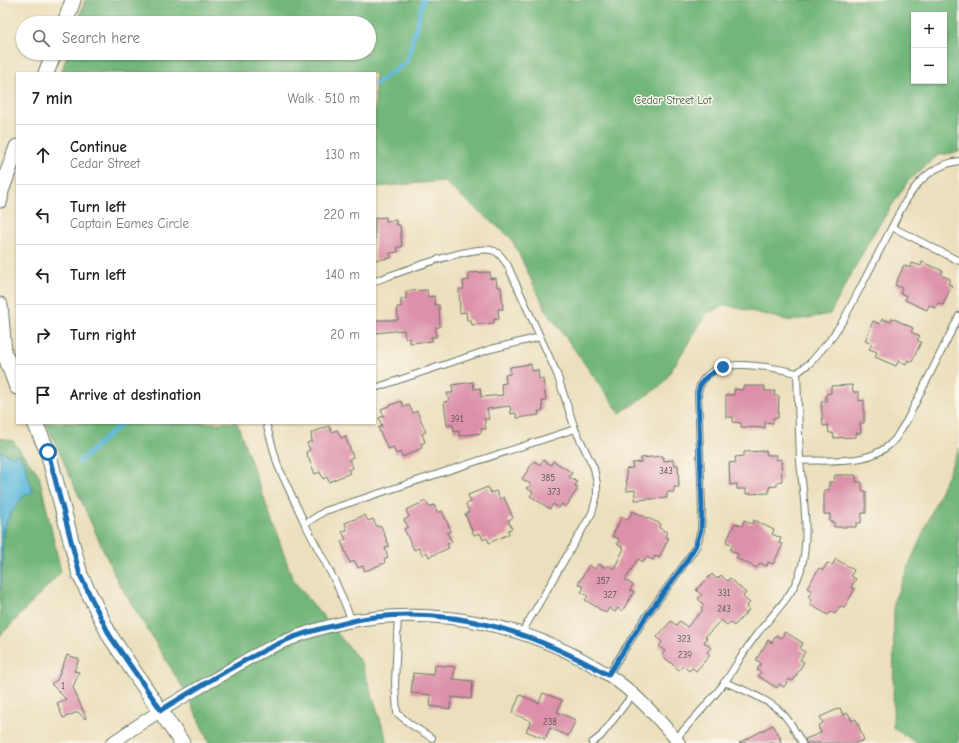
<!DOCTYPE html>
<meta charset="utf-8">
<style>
:root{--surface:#fff;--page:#f2f2f2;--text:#202124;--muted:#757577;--line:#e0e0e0}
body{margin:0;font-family:"Comic Neue",sans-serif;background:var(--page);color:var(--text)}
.controls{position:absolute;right:12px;top:12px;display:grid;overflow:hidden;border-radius:0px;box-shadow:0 1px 3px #0004}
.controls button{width:36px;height:36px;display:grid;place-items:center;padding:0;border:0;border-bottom:1px solid var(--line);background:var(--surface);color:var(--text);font:20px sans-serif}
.stop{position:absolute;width:12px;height:12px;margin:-9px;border:3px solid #1f6fb2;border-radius:50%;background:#fff}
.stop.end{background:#1f6fb2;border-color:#fff;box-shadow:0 1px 4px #0008}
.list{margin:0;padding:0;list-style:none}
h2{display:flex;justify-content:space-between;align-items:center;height:52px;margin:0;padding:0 16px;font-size:17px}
h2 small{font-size:13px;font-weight:400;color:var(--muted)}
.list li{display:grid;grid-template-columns:26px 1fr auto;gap:12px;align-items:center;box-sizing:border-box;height:60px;padding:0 16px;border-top:1px solid var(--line)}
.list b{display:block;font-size:15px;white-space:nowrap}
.list p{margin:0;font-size:13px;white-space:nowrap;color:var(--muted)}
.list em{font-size:13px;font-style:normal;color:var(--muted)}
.icon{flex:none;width:22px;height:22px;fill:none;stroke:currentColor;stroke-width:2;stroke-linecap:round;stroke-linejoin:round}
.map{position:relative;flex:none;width:959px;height:743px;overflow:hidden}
.search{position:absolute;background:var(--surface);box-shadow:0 1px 3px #0004;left:16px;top:16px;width:360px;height:44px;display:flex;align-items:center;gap:10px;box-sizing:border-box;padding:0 14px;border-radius:22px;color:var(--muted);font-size:15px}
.panel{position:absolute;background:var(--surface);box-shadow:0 1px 3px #0004;left:16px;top:72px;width:360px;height:352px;border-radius:0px}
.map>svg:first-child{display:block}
.forest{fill:#72b67a;stroke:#487a57;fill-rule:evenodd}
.water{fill:#5eb9dc;stroke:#3e7b88}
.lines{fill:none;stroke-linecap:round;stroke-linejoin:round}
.stream{stroke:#5eb9dc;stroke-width:4.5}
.building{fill:#dc90a9}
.service-casing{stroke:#677664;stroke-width:8}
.minor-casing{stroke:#677664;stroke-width:14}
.tertiary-casing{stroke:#677664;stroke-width:17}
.service{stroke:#fff;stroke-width:6}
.minor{stroke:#fff;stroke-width:12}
.tertiary{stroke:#fff;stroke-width:15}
.route{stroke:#1f6fb2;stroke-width:5}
.labels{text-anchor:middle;stroke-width:3;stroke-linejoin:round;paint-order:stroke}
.number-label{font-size:9px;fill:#4e5251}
.park-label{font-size:11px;fill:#355b46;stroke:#fbf7ec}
</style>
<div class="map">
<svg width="959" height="743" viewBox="0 0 959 743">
<rect width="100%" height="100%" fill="#fbf7ec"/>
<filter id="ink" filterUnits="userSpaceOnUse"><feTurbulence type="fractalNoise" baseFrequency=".025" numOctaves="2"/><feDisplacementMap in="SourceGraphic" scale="8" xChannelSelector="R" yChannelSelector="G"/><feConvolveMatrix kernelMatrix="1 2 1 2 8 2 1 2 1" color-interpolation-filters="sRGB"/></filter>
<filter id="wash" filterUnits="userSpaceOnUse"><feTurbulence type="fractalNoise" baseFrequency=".012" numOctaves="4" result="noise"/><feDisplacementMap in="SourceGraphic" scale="16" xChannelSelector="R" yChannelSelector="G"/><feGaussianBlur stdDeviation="0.9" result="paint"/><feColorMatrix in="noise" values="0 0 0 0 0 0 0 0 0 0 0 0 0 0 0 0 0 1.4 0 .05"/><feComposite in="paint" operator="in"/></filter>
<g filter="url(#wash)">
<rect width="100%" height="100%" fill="#ecdfbd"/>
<g class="forest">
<path d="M 85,0 L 959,0 L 959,152 L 938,155 L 908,181 L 872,236 L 830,314 L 791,321 L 726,305 L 707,313 L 662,385 L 620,413 L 546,310 L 511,238 L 443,181 L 375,187 L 375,73 L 61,73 L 68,53 L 369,53 L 369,23 L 78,23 ZM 914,15 L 944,15 L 944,81 L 914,81 Z"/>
<path d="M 46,423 L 237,423 L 293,580 L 361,662 L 388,743 L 209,743 L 188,696 L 117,580 Z"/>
<path d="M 0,438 L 13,441 L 39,475 L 61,572 L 0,636 L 0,591 L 1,588 L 3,531 L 10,514 L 24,496 L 14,457 L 0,451 Z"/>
<path d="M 959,448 L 959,743 L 917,743 L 893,728 L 894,601 Z"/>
</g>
<path class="water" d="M 0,451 L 14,457 L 15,454 L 21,456 L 20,459 L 24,461 L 33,492 L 24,496 L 10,514 L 3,531 L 1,588 L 0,591 Z"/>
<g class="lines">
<g class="stream">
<path d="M 375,84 L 407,62 L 423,0"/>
<path d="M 79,462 L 122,423"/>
</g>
</g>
<g id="blocks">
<g class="building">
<path d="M 386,217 L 386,221 L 396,220 L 396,225 L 400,225 L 402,247 L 397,247 L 398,252 L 390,253 L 391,258 L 375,260 L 375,218 Z"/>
<path d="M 922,262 L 943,271 L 941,275 L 950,279 L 948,284 L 952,285 L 943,305 L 938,303 L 936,308 L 929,305 L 927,310 L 905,300 L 907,296 L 900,293 L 902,288 L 895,285 L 904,265 L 910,268 L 912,263 L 921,266 Z"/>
<path d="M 490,272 L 490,279 L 496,278 L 497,287 L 501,287 L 503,309 L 498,309 L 499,319 L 494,319 L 494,323 L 472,325 L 471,320 L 467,320 L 466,312 L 460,313 L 459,289 L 464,289 L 463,281 L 469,280 L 468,273 Z"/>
<path d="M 427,290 L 428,297 L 434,296 L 435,305 L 439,305 L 440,327 L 436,327 L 436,337 L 431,337 L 432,341 L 410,343 L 409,338 L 405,338 L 404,330 L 375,333 L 375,320 L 398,320 L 397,307 L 401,307 L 401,299 L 406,299 L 406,291 Z"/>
<path d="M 892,318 L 913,328 L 911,332 L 920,336 L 917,340 L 921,342 L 912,362 L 908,360 L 906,364 L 899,361 L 896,366 L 875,357 L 877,352 L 869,349 L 872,344 L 865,341 L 873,321 L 880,324 L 882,319 L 891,322 Z"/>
<path d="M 531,364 L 532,371 L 538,370 L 539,379 L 543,379 L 546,401 L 542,401 L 543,411 L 538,411 L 539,415 L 517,418 L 516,413 L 511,414 L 510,406 L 487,409 L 489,419 L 484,419 L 486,429 L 481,429 L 481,433 L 459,436 L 459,431 L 454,432 L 453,425 L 447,425 L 444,402 L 449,401 L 447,393 L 453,393 L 452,385 L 473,382 L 474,389 L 480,388 L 481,397 L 503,395 L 501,384 L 506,383 L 505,375 L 510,374 L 510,367 Z"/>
<path d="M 852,385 L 853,392 L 859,392 L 859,401 L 864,400 L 864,423 L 860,423 L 861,433 L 856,433 L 856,437 L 834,438 L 833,433 L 829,433 L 828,425 L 823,426 L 821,402 L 826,402 L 826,394 L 831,393 L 831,386 Z"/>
<path d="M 743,386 L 765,386 L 765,391 L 775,391 L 774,396 L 779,396 L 778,418 L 773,418 L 773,423 L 765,422 L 765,428 L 741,427 L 741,423 L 733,422 L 733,417 L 726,417 L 726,395 L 734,395 L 734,389 L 743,390 Z"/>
<path d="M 401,401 L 404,407 L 409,405 L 413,413 L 417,411 L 426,432 L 422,434 L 425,442 L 421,444 L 422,448 L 402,457 L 400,452 L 396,454 L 393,447 L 388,449 L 378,428 L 382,426 L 379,418 L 384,416 L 381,409 Z"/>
<path d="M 329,426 L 332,432 L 337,430 L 341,438 L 345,436 L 353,457 L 349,459 L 353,468 L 348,470 L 350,473 L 329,482 L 327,477 L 323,479 L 320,472 L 315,474 L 306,452 L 310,450 L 307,443 L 312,441 L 311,433 Z"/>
<path d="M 766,451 L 767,455 L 776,455 L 776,460 L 781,459 L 782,481 L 777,482 L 777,486 L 769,487 L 769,493 L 746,494 L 746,489 L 737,489 L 737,484 L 730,485 L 729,463 L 736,462 L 735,457 L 744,456 L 744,452 Z"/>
<path d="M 663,456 L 664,461 L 673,460 L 674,465 L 678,465 L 679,487 L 674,487 L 674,492 L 667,492 L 667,498 L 635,500 L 635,490 L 627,491 L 626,469 L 633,468 L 632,463 L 641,462 L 641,458 Z"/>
<path d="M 543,460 L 551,465 L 553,461 L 563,467 L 572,473 L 569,477 L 577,482 L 575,486 L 578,488 L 566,507 L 562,504 L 559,508 L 553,504 L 550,509 L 530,496 L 533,492 L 526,488 L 532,485 L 522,479 L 534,461 L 540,465 Z"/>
<path d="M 835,475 L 856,475 L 856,482 L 862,482 L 862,491 L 866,491 L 866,513 L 862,513 L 861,523 L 856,523 L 856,527 L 834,527 L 834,522 L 830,522 L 830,514 L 824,514 L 824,490 L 829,490 L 829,482 L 834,482 Z"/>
<path d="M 488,487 L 491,493 L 496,491 L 500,499 L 504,497 L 513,518 L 508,520 L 512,529 L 508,530 L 509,534 L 489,543 L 487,538 L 483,540 L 480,533 L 474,535 L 465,514 L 469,512 L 466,504 L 471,502 L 468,495 Z"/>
<path d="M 426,501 L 429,507 L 434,505 L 438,513 L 442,511 L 451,531 L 447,533 L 452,542 L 447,544 L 449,548 L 429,557 L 427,552 L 422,555 L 419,548 L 414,550 L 404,529 L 408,527 L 404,520 L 409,517 L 406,510 Z"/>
<path d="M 632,511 L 661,524 L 659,528 L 667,532 L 665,537 L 669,538 L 659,558 L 655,556 L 653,560 L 646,557 L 643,562 L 638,559 L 625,580 L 633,585 L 630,590 L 634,592 L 622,611 L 618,608 L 615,612 L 609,608 L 606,613 L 585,600 L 588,596 L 581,592 L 584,587 L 578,584 L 589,565 L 595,569 L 598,564 L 606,568 L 608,565 L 614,569 L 624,548 L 617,544 L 619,539 L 612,536 L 622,517 L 628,520 Z"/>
<path d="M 365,515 L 368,521 L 373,519 L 377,527 L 381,526 L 389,546 L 385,548 L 388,557 L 384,559 L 385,563 L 365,571 L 363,566 L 358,568 L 355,561 L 350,563 L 341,541 L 346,539 L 342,532 L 347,530 L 345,523 Z"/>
<path d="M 744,520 L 752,524 L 754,520 L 774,530 L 772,534 L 781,538 L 779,543 L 783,544 L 773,564 L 768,562 L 767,566 L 760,563 L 757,568 L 736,558 L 738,554 L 730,550 L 733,545 L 726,542 L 735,523 L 742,526 Z"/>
<path d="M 836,559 L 854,570 L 851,576 L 856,579 L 851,587 L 855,589 L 844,608 L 840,606 L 835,614 L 831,612 L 828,615 L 809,604 L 812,600 L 808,597 L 812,591 L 807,588 L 819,568 L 823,570 L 827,563 L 832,565 Z"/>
<path d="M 712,574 L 717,579 L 721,575 L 727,581 L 730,578 L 746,593 L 743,597 L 750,603 L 746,607 L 749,610 L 734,626 L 730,622 L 727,625 L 721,620 L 705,637 L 707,638 L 704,642 L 711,648 L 707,652 L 710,655 L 696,671 L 692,668 L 689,671 L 683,666 L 679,670 L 662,655 L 665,651 L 659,646 L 662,642 L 657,637 L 671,621 L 676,625 L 680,621 L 687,627 L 703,610 L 701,608 L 704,605 L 698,599 L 702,595 L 696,590 Z"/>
<path d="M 785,632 L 803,643 L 800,649 L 805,652 L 800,660 L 804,662 L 793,681 L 789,679 L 784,687 L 779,684 L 777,688 L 758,676 L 761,672 L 757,670 L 761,663 L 756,660 L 768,640 L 772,643 L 776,635 L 781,638 Z"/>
<path d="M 67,655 L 79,659 L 74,671 L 79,672 L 73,687 L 86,718 L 85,719 L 78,712 L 63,718 L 57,703 L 66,699 L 51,684 L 57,680 Z"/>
<path d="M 435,665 L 455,667 L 453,679 L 473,681 L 471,699 L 451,697 L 450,709 L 430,706 L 431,695 L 411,693 L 413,673 L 434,675 Z"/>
<path d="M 543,693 L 562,700 L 557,712 L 576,720 L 568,736 L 550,728 L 545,739 L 526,731 L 531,721 L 512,713 L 520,695 L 539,703 Z"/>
<path d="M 840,708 L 843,715 L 848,713 L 852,721 L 856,719 L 864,740 L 856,743 L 806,743 L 805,739 L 821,733 L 818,726 L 823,723 L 820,717 Z"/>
<path d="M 773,725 L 781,738 L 779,738 L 782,743 L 739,743 Z"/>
</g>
</g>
</g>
<g filter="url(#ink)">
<use href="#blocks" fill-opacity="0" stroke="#677664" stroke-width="1"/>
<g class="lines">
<g class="service-casing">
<g id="service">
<path d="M 959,161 C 922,167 907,196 892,227 L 959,261"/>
<path d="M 375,281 C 398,273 471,245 491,250 C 499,251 502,258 507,264 L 557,374 L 575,429 L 594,468 L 597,484 L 597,495 L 592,513 L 521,634"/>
<path d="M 797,373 L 800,461"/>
<path d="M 375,388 L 491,349 L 540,337"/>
<path d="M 266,423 L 278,466 L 305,524 L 325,511 L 575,429"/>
<path d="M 305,524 L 336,583 L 352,621"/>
<path d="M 398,615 L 395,683 L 397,713 L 410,724 L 432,738"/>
<path d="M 608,675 L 645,618 L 686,562 L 697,545 L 701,530 L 702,509 L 698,392 C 707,351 769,367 797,373 L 811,362 L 830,340 L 844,319 L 892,227"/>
<path d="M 724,682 C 741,688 771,701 783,714 C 791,722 796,733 802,743"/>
<path d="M 676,739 C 692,720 710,702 725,682 C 736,666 745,649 757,634 C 776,610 797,593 803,561 C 809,530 803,493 800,461 C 832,459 873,467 896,438 C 899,433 902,427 906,422 L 959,316"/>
<path d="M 592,743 L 601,736 L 633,694"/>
</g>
</g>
<g class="minor-casing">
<path id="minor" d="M 112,743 C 146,719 182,697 218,677 C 239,664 260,651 283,642 C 389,596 511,613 607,674 C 635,692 658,718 679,743"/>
</g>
<g class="tertiary-casing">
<g id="tertiary">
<path d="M 65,23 L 73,0"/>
<path d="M 46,73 L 54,53"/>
<path d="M 0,200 L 1,191 L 17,147"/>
<path d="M 0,305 L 4,352 L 17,387"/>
<path d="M 35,423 L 48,452 L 80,575 L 110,636 L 182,743"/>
</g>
</g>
<use href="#service" class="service"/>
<use href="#minor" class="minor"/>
<use href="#tertiary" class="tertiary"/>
</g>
</g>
<g class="lines" filter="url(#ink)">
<path class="route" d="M 48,452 L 80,575 L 110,636 L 161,710 C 201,686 240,661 282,642 C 299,634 318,629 337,625 C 349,622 362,618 375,617 C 459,607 536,634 608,675 L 645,618 L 686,562 L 696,545 L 701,530 L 702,509 L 698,392 C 701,378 711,373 723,367"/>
</g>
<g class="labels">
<g class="number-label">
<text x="457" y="422">391</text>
<text x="666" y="474">343</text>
<text x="548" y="481">385</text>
<text x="554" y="495">373</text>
<text x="603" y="584">357</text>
<text x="724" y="596">331</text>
<text x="610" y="598">327</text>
<text x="724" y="612">243</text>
<text x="684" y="642">323</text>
<text x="685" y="658">239</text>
<text x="63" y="689">1</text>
<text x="550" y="725">238</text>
</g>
<g class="park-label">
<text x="673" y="104">Cedar Street Lot</text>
</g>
</g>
</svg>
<div class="controls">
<button>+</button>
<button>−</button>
</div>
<div class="stop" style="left:48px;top:452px"></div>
<div class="stop end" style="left:723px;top:367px"></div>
<div class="search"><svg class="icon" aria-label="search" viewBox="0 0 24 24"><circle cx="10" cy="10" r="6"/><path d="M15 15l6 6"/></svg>Search here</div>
<section class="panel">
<h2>7 min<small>Walk · 510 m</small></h2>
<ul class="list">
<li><svg class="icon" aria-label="ahead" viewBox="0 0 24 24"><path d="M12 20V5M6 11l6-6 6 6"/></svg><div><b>Continue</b><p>Cedar Street</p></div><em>130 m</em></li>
<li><svg class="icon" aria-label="left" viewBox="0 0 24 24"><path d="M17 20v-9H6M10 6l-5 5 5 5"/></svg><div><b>Turn left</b><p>Captain Eames Circle</p></div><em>220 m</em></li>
<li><svg class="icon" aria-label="left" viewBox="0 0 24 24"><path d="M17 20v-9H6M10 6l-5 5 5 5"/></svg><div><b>Turn left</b></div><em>140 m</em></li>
<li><svg class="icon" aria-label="right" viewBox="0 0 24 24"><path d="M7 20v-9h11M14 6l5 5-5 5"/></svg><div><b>Turn right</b></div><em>20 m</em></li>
<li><svg class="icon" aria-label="arrive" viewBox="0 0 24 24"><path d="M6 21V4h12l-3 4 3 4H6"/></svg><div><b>Arrive at destination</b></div></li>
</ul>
</section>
</div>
